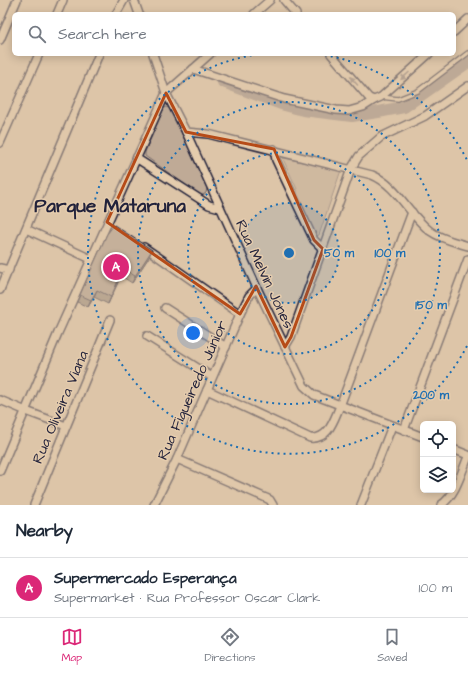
<!DOCTYPE html>
<meta charset="utf-8">
<style>
:root{--surface:#fff;--page:#f6f6f7;--text:#1f2937;--muted:#747a83;--line:#e0e1e3;--accent:#db2777}
body{margin:0;font-family:"Architects Daughter",sans-serif;background:var(--page);color:var(--text)}
.controls{position:absolute;right:12px;bottom:12px;display:grid;overflow:hidden;border-radius:6px;box-shadow:0 2px 10px #0003}
.controls button{width:36px;height:36px;display:grid;place-items:center;padding:0;border:0;border-bottom:1px solid var(--line);background:var(--surface);color:var(--text);font:20px sans-serif}
.you{position:absolute;left:193px;top:333px;width:14px;height:14px;margin:-10px;border:3px solid #fff;border-radius:50%;background:#1a73e8;box-shadow:0 0 0 6px #1a73e833}
.badge{display:grid;place-items:center;width:26px;height:26px;border-radius:50%;background:var(--accent);color:#fff;font-size:13px;font-weight:700}
.pin{position:absolute;translate:-50% -50%;border:2px solid #fff;box-shadow:0 1px 4px #0006}
.list{margin:0;padding:0;list-style:none}
h2{display:flex;justify-content:space-between;align-items:center;height:52px;margin:0;padding:0 16px;font-size:17px}
h2 small{font-size:13px;font-weight:400;color:var(--muted)}
.list li{display:grid;grid-template-columns:26px 1fr auto;gap:12px;align-items:center;box-sizing:border-box;height:60px;padding:0 16px;border-top:1px solid var(--line)}
.list b{display:block;font-size:15px;white-space:nowrap}
.list p{margin:0;font-size:13px;white-space:nowrap;color:var(--muted)}
.list em{font-size:13px;font-style:normal;color:var(--muted)}
.icon{flex:none;width:22px;height:22px;fill:none;stroke:currentColor;stroke-width:2;stroke-linecap:round;stroke-linejoin:round}
.map{position:relative;flex:none;width:468px;height:505px;overflow:hidden}
.search{position:absolute;background:var(--surface);box-shadow:0 2px 10px #0003;left:12px;right:12px;top:12px;height:44px;display:flex;align-items:center;gap:10px;box-sizing:border-box;padding:0 14px;border-radius:6px;color:var(--muted);font-size:15px}
.sheet{height:112px;background:var(--surface)}
nav{display:flex;justify-content:space-around;align-items:center;box-sizing:border-box;height:56px;border-top:1px solid var(--line);background:var(--surface);font-size:11px;color:var(--muted)}
nav a{display:grid;justify-items:center;gap:2px}
nav .on{color:var(--accent)}
.map>svg:first-child{display:block}
.green{fill:#bfaa96;stroke:#706668}
.lines{fill:none;stroke-linecap:round;stroke-linejoin:round}
.river{stroke:#988881;stroke-width:12}
.service-casing{stroke:#22223b;stroke-width:6}
.minor-casing{stroke:#22223b;stroke-width:10}
.service{stroke:#e5ccad;stroke-width:3.5}
.minor{stroke:#e5ccad;stroke-width:7}
.wall{fill:#918377;stroke:#22223b}
.shaded-wall{fill:#766a61;stroke:#22223b}
.building{fill:#a9988a;stroke:#22223b}
.oneway{fill:#847774}
.marked{fill:none;stroke:#b64b18;stroke-width:3;stroke-linejoin:round}
.ring{fill:none;stroke:#1f6fb2;stroke-width:2;stroke-dasharray:2 4}
.labels{text-anchor:middle;stroke-width:3;stroke-linejoin:round;paint-order:stroke}
.street-label{font-size:15px;fill:#22223b;stroke:#e5ccad}
.district-label{font-size:19px;font-weight:bold;fill:#22223b;stroke:#e5ccad}
.centre{fill:#1f6fb2;stroke:#e5ccad;stroke-width:2}
.ring-label{font-size:12px;text-anchor:middle;font-weight:bold;fill:#1f6fb2;stroke:#e5ccad;stroke-width:3;stroke-linejoin:round;paint-order:stroke}
</style>
<div class="map">
<svg width="468" height="505" viewBox="0 0 468 505">
<rect width="100%" height="100%" fill="#ddc5a8"/>
<filter id="ink" filterUnits="userSpaceOnUse"><feTurbulence type="fractalNoise" baseFrequency=".025" numOctaves="2"/><feDisplacementMap in="SourceGraphic" scale="8" xChannelSelector="R" yChannelSelector="G"/><feConvolveMatrix kernelMatrix="1 2 1 2 8 2 1 2 1" color-interpolation-filters="sRGB"/></filter>
<g filter="url(#ink)">
<g class="green">
<path d="M 166,107 L 170,108 L 207,188 L 206,193 L 203,195 L 200,195 L 145,156 L 145,152 L 164,108 Z"/>
<path d="M 284,158 L 341,170 L 319,235 L 315,236 L 297,199 L 297,189 L 283,159 Z"/>
</g>
<g class="lines">
<path class="river" d="M 223,82 L 281,104 L 303,110 L 352,116 L 378,112 L 404,107 L 468,62"/>
<g class="service-casing">
<path id="service" d="M 381,97 L 398,99 L 418,91 L 468,53"/>
</g>
<g class="minor-casing">
<g id="minor">
<path d="M 134,0 L 139,14"/>
<path d="M 284,0 L 296,14"/>
<path d="M 57,14 L 63,0"/>
<path d="M 116,14 L 124,0"/>
<path d="M 254,14 L 270,0"/>
<path d="M 454,32 L 468,19"/>
<path d="M 0,40 L 17,0"/>
<path d="M 153,54 L 166,93 L 186,132 L 257,288 L 304,386 L 314,395 L 423,437"/>
<path d="M 331,54 L 369,98 L 374,100 L 381,97 L 429,54"/>
<path d="M 193,69 L 284,99 L 336,110 L 349,111 L 363,107 L 374,100"/>
<path d="M 186,132 L 208,134 L 372,175 C 397,185 409,215 430,231 C 441,239 455,242 468,246"/>
<path d="M 0,143 L 39,54"/>
<path d="M 274,149 L 276,160 L 314,240 L 323,249"/>
<path d="M 136,158 L 209,205 L 220,208"/>
<path d="M 26,229 L 91,259"/>
<path d="M 144,247 L 240,314"/>
<path d="M 0,268 L 9,270"/>
<path d="M 0,290 L 99,54"/>
<path d="M 165,308 L 226,347"/>
<path d="M 147,336 L 212,377"/>
<path d="M 285,347 L 291,337 L 351,169 L 359,156 L 381,137 L 425,116 L 468,86"/>
<path d="M 207,390 L 310,438 C 329,440 334,419 340,406 L 412,212"/>
<path d="M 0,400 L 26,411 L 66,426"/>
<path d="M 404,430 L 468,259"/>
<path d="M 453,449 L 468,455"/>
<path d="M 177,459 L 266,498 L 270,500 L 273,505"/>
<path d="M 0,471 L 58,333 L 166,93 L 210,54"/>
<path d="M 34,505 L 110,320"/>
<path d="M 154,505 L 177,459 L 240,314 L 249,296 L 257,288"/>
<path d="M 361,505 L 392,426"/>
<path d="M 441,505 C 456,495 461,473 468,457"/>
</g>
</g>
<use href="#service" class="service"/>
<use href="#minor" class="minor"/>
</g>
<path class="wall" d="M 107,234 L 149,257 L 132,283 L 121,276 L 108,304 L 94,297 L 88,307 L 77,302 Z"/>
<g class="shaded-wall">
<path d="M 152,250 L 149,257 L 132,283 L 135,276 Z"/>
<path d="M 123,269 L 121,276 L 108,304 Z"/>
<path d="M 97,290 L 94,297 L 88,307 L 91,300 Z"/>
</g>
<path class="building" d="M 114,225 L 152,250 L 135,276 L 123,269 L 111,297 L 97,290 L 91,300 L 80,295 L 107,234 Z"/>
<defs><path id="oneway-solid" d="M-6-.8H1V-3.2L6.5 0L1 3.2V.8H-6Z"/></defs>
<g class="oneway">
<use href="#oneway-solid" transform="translate(405 76) rotate(138)"/>
<use href="#oneway-solid" transform="translate(354 81) rotate(-131)"/>
</g>
</g>
<path d="M0 0H468V505H0ZM 166,93 L 186,132 L 274,149 L 314,240 L 323,249 L 291,337 L 285,347 L 256,286 L 240,314 L 107,222 Z" fill="#ddc5a8" fill-opacity=".55" fill-rule="evenodd"/>
<path class="marked" d="M 166,93 L 186,132 L 274,149 L 314,240 L 323,249 L 291,337 L 285,347 L 256,286 L 240,314 L 107,222 Z"/>
<circle cx="289" cy="253" r="50" fill="#1f6fb2" fill-opacity=".12"/>
<g class="ring">
<circle cx="289" cy="253" r="50"/>
<circle cx="289" cy="253" r="101"/>
<circle cx="289" cy="253" r="151"/>
<path d="M467 346A201 201 0 1 1 259 54M319 54A201 201 0 0 1 467 160"/>
</g>
<g class="labels">
<g class="street-label">
<text transform="translate(265 274) rotate(65)" y="5">Rua Melvin Jones</text>
<text transform="translate(192 390) rotate(-66)" y="5">Rua Figueiredo Júnior</text>
<text transform="translate(60 407) rotate(-67)" y="5">Rua Oliveira Viana</text>
</g>
<g class="district-label">
<text x="110" y="212">Parque Mataruna</text>
</g>
</g>
<circle cx="289" cy="253" r="6" class="centre"/>
<g class="ring-label">
<text x="339" y="257">50 m</text>
<text x="390" y="257">100 m</text>
<text x="431" y="309">150 m</text>
<text x="431" y="399">200 m</text>
</g>
</svg>
<div class="controls">
<button><svg class="icon" aria-label="locate" viewBox="0 0 24 24"><circle cx="12" cy="12" r="6"/><path d="M12 2v4M12 18v4M2 12h4M18 12h4"/></svg></button>
<button><svg class="icon" aria-label="layers" viewBox="0 0 24 24"><path d="M12 4l9 5-9 5-9-5zM3 14l9 5 9-5"/></svg></button>
</div>
<div class="you"></div>
<div class="pin badge" style="left:116px;top:267px">A</div>
<div class="search"><svg class="icon" aria-label="search" viewBox="0 0 24 24"><circle cx="10" cy="10" r="6"/><path d="M15 15l6 6"/></svg>Search here</div>
</div>
<section class="sheet">
<h2>Nearby<small></small></h2>
<ul class="list">
<li><span class="badge">A</span><div><b>Supermercado Esperança</b><p>Supermarket · Rua Professor Oscar Clark</p></div><em>100 m</em></li>
</ul>
</section>
<nav>
<a class="on"><svg class="icon" aria-label="map" viewBox="0 0 24 24"><path d="M3 6l6-2 6 2 6-2v14l-6 2-6-2-6 2zM9 4v14M15 6v14"/></svg>Map</a>
<a><svg class="icon" aria-label="directions" viewBox="0 0 24 24"><path d="M12 3l9 9-9 9-9-9zM9 14v-3h6M13 9l2 2-2 2"/></svg>Directions</a>
<a><svg class="icon" aria-label="saved" viewBox="0 0 24 24"><path d="M7 4h10v16l-5-4-5 4z"/></svg>Saved</a>
</nav>
